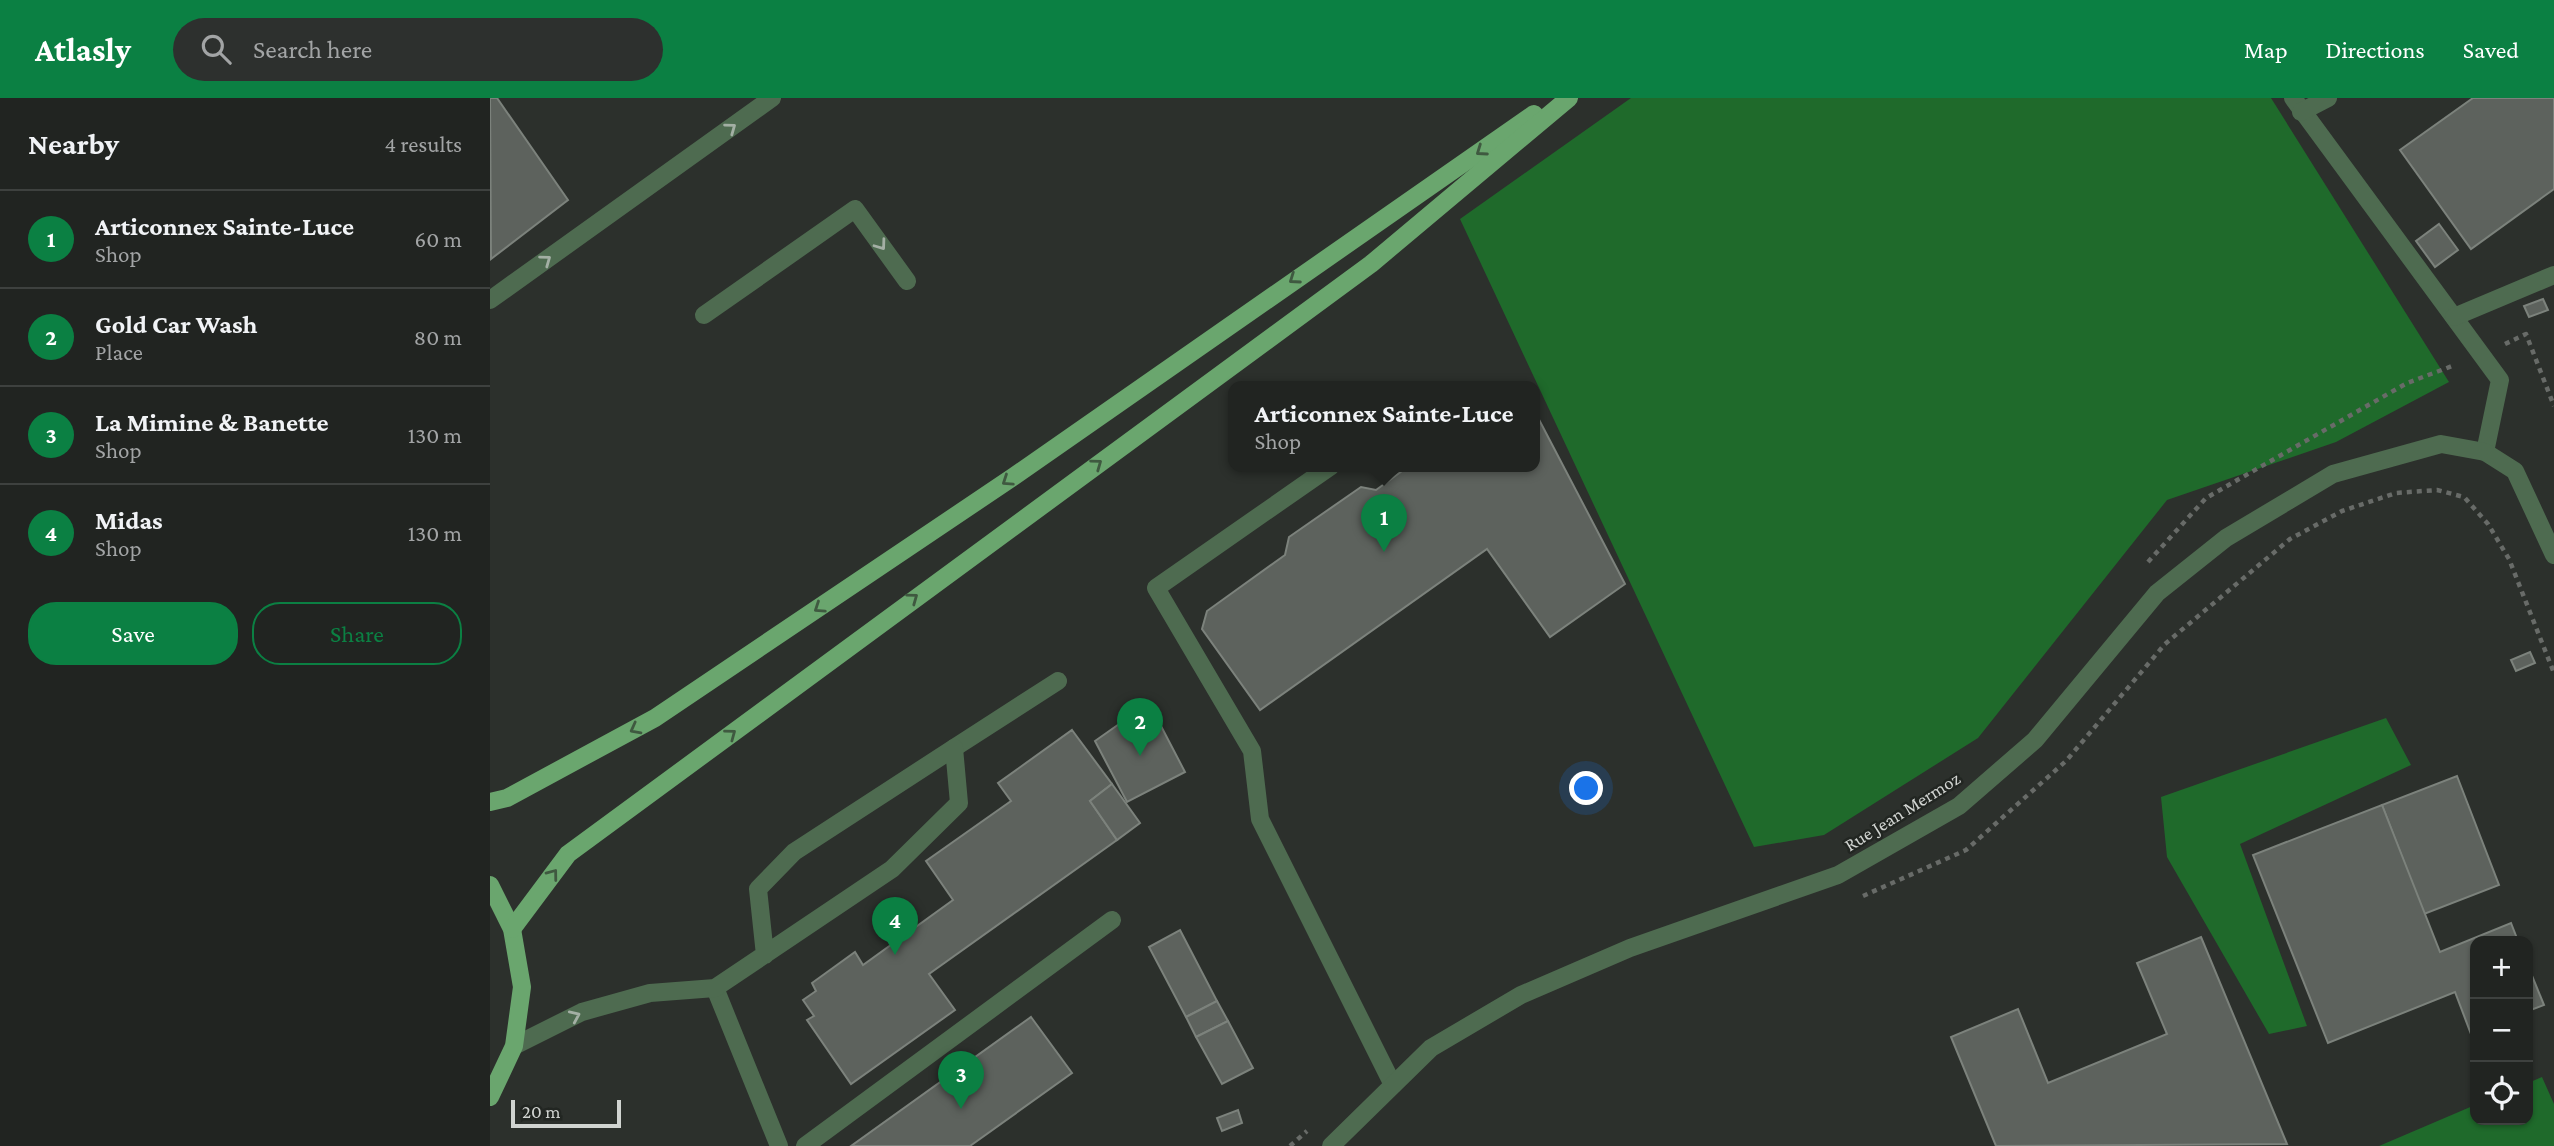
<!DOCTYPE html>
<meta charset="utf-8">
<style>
:root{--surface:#212421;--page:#2d302e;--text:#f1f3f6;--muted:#a2a4a5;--line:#3e413f;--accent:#0b8043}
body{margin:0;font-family:"Crimson Pro",serif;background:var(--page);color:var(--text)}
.controls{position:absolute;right:21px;bottom:21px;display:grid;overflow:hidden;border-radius:14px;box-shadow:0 2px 5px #0004}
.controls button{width:63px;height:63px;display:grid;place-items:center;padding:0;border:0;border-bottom:2px solid var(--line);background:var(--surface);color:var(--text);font:35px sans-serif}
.scale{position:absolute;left:21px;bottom:18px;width:110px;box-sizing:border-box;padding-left:7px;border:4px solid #d1d4d1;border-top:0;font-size:19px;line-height:24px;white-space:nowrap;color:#d1d4d1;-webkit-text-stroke:5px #222622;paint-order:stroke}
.you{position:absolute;left:1097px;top:691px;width:24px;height:24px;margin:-18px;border:5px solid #fff;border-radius:50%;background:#1a73e8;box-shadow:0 0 0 10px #1a73e833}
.badge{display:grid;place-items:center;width:46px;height:46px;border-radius:50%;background:var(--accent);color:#fff;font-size:23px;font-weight:700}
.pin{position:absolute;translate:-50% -58px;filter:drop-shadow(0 2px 4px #0008)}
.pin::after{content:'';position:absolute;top:37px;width:24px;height:21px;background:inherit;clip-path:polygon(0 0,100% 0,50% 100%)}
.popup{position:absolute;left:738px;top:283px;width:312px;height:91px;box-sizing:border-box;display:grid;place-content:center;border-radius:14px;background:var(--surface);filter:drop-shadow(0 2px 5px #0005);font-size:23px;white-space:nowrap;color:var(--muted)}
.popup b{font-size:26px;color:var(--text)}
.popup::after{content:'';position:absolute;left:50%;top:100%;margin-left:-14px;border:14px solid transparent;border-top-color:var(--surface)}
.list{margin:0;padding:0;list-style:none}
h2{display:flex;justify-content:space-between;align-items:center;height:91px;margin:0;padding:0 28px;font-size:30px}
h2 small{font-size:23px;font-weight:400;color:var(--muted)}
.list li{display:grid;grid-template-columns:46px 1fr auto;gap:21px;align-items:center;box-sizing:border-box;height:98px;padding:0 28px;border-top:2px solid var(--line)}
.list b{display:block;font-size:26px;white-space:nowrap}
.list p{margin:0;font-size:23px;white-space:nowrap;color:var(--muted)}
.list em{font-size:23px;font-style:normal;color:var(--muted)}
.actions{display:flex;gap:14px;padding:21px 28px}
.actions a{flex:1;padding:16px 0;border:2px solid var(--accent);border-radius:28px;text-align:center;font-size:24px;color:var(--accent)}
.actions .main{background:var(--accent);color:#fff}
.icon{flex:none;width:38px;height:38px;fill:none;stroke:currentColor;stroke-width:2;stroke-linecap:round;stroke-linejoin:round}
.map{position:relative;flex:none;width:2064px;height:1048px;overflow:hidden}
header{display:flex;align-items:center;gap:42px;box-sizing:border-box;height:98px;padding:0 35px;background:var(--accent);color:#fff}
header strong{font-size:33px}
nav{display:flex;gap:38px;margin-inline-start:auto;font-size:24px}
.search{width:490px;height:63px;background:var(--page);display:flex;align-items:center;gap:18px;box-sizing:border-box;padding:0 24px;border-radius:38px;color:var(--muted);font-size:26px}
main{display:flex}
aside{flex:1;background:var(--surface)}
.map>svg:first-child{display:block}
.forest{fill:#1f6a2b}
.building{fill:#5d625d;stroke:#7c827c;stroke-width:2}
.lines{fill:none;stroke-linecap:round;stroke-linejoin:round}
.path{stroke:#686b68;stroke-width:4.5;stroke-dasharray:5 5;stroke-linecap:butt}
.minor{stroke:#4e6b50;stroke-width:18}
.major{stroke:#6aa66e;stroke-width:18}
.oneway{stroke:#a3afa4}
.oneway2{stroke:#3f5940}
.labels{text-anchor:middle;stroke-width:5;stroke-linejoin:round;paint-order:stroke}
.street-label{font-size:19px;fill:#d1d4d1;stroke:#222622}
</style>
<header>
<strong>Atlasly</strong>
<div class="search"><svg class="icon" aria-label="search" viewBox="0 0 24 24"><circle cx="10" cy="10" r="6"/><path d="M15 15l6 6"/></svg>Search here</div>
<nav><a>Map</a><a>Directions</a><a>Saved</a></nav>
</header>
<main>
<aside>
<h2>Nearby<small>4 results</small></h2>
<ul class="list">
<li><span class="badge">1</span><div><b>Articonnex Sainte-Luce</b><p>Shop</p></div><em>60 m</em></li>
<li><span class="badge">2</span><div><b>Gold Car Wash</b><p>Place</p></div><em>80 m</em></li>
<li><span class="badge">3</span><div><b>La Mimine &amp; Banette</b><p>Shop</p></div><em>130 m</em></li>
<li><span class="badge">4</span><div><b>Midas</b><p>Shop</p></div><em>130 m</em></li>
</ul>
<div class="actions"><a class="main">Save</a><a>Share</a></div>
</aside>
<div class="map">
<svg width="2064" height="1048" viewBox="0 0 2064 1048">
<rect width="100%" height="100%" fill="#2c302c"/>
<g class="forest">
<path d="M 1141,0 L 1781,0 L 1959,284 L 1846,344 L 1677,402 L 1488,640 L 1334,737 L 1264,749 L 970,121 Z"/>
<path d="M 1896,620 L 1921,667 L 1750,746 L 1817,928 L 1779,936 L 1677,759 L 1671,699 Z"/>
<path d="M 2052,979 L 2064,1006 L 2064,1048 L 1889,1048 L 1985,1007 L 1985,1022 L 2038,1022 L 2038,985 Z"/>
</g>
<g class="building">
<path d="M 0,0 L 7,0 L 78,102 L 1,161 Z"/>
<path d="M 1983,0 L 2064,0 L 2064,91 L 1981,151 L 1910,52 Z"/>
<path d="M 1949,126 L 1968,152 L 1945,169 L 1926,143 Z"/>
<path d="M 2053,201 L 2058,212 L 2039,219 L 2034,208 Z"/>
<path d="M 1044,312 L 1135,486 L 1060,539 L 997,451 L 770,612 L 712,531 L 717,513 L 795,457 L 799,439 L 871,389 L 886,392 L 919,368 L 1044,368 Z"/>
<path d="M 2040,554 L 2045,565 L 2026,573 L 2021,562 Z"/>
<path d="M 659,605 L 695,674 L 637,704 L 605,643 Z"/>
<path d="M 582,632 L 622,686 L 600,703 L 627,742 L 439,876 L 465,912 L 361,986 L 317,922 L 324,918 L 313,902 L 326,893 L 322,885 L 365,854 L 373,867 L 463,802 L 436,763 L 521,703 L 508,685 Z"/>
<path d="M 1967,678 L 2009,787 L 1934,816 L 1892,707 Z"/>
<path d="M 622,686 L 650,725 L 627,742 L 600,703 Z"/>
<path d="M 1892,707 L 1950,854 L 2021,825 L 2028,843 L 1985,843 L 1985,934 L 1981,936 L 1965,894 L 1838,945 L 1763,757 Z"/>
<path d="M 690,832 L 727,903 L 696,919 L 659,849 Z"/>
<path d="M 1711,839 L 1797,1046 L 1506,1048 L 1461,939 L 1528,911 L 1558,985 L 1677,936 L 1647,865 Z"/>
<path d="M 2038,868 L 2054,907 L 2038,913 Z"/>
<path d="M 727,903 L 738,923 L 706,939 L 696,919 Z"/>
<path d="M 541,919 L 582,975 L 480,1048 L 361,1048 Z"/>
<path d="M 738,923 L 763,970 L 732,986 L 706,939 Z"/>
<path d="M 748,1012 L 752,1025 L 732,1033 L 727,1020 Z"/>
</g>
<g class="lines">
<g class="path">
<path d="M 2015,246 L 2036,236 L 2064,308"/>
<path d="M 1658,464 L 1716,400 L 1917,285 L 1965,267"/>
<path d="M 1373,798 L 1476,752 L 1576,663 L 1675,546 L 1800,441 L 1852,413 L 1906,395 L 1947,392 L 1974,399 L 1998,426 L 2019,461 L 2064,575"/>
<path d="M 800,1048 L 817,1033"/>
</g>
<g class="minor">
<path d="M 1803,0 L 2010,282 L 1995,354"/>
<path d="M 1811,14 L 1838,0"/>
<path d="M 0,202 L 282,0"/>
<path d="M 214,217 L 365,111 L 417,183"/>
<path d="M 1964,219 L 2064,177"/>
<path d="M 841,368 L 666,490 L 762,653 L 770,721 L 903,987"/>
<path d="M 464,650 L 568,583"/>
<path d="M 225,890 L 289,1048"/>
<path d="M 24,948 L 92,914 L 160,895 L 225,890 L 402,771 L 469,705 L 464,650 L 304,754 L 268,791 L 275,857"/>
<path d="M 315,1048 L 622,822"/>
<path d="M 841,1048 L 941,950 L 1031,897 L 1140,850 L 1348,777 L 1469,708 L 1545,642 L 1667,495 L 1736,440 L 1843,376 L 1951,346 L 1995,354 L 2025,373 L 2064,457"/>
</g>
<g class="major">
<path d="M 0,704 L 17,700 L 165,620 L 523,379 L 1044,16"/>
<path d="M 0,787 L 22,831 L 32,889 L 24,948 L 0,999"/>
<path d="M 22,831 L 78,756 L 881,166 L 1079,0"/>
</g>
</g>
<defs><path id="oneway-chevron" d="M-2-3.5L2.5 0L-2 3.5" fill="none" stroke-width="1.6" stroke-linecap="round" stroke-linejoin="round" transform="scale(1.75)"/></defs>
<g class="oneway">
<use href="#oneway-chevron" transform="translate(241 30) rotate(-36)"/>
<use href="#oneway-chevron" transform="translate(391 147) rotate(54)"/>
<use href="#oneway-chevron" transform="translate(56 162) rotate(-36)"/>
<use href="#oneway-chevron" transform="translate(85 918) rotate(-24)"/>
</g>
<g class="oneway2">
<use href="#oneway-chevron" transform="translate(991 53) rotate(145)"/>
<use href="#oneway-chevron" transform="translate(804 181) rotate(145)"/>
<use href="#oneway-chevron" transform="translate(607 366) rotate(-36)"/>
<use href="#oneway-chevron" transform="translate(517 383) rotate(146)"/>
<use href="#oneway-chevron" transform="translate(423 500) rotate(-36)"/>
<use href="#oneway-chevron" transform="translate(329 510) rotate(146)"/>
<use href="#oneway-chevron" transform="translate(145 631) rotate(152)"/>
<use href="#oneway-chevron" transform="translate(241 636) rotate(-37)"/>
<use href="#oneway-chevron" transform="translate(63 776) rotate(-53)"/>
</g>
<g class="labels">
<g class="street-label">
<text transform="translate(1412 713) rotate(-32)" y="7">Rue Jean Mermoz</text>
</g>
</g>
</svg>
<div class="controls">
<button>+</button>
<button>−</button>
<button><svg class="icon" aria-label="locate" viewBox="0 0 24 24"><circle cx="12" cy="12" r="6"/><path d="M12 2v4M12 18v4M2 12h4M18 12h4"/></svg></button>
</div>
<div class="scale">20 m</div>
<div class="you"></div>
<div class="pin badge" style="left:894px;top:454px">1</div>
<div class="popup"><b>Articonnex Sainte-Luce</b>Shop</div>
<div class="pin badge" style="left:650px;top:658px">2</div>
<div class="pin badge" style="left:471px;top:1011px">3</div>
<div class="pin badge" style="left:405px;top:857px">4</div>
</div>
</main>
